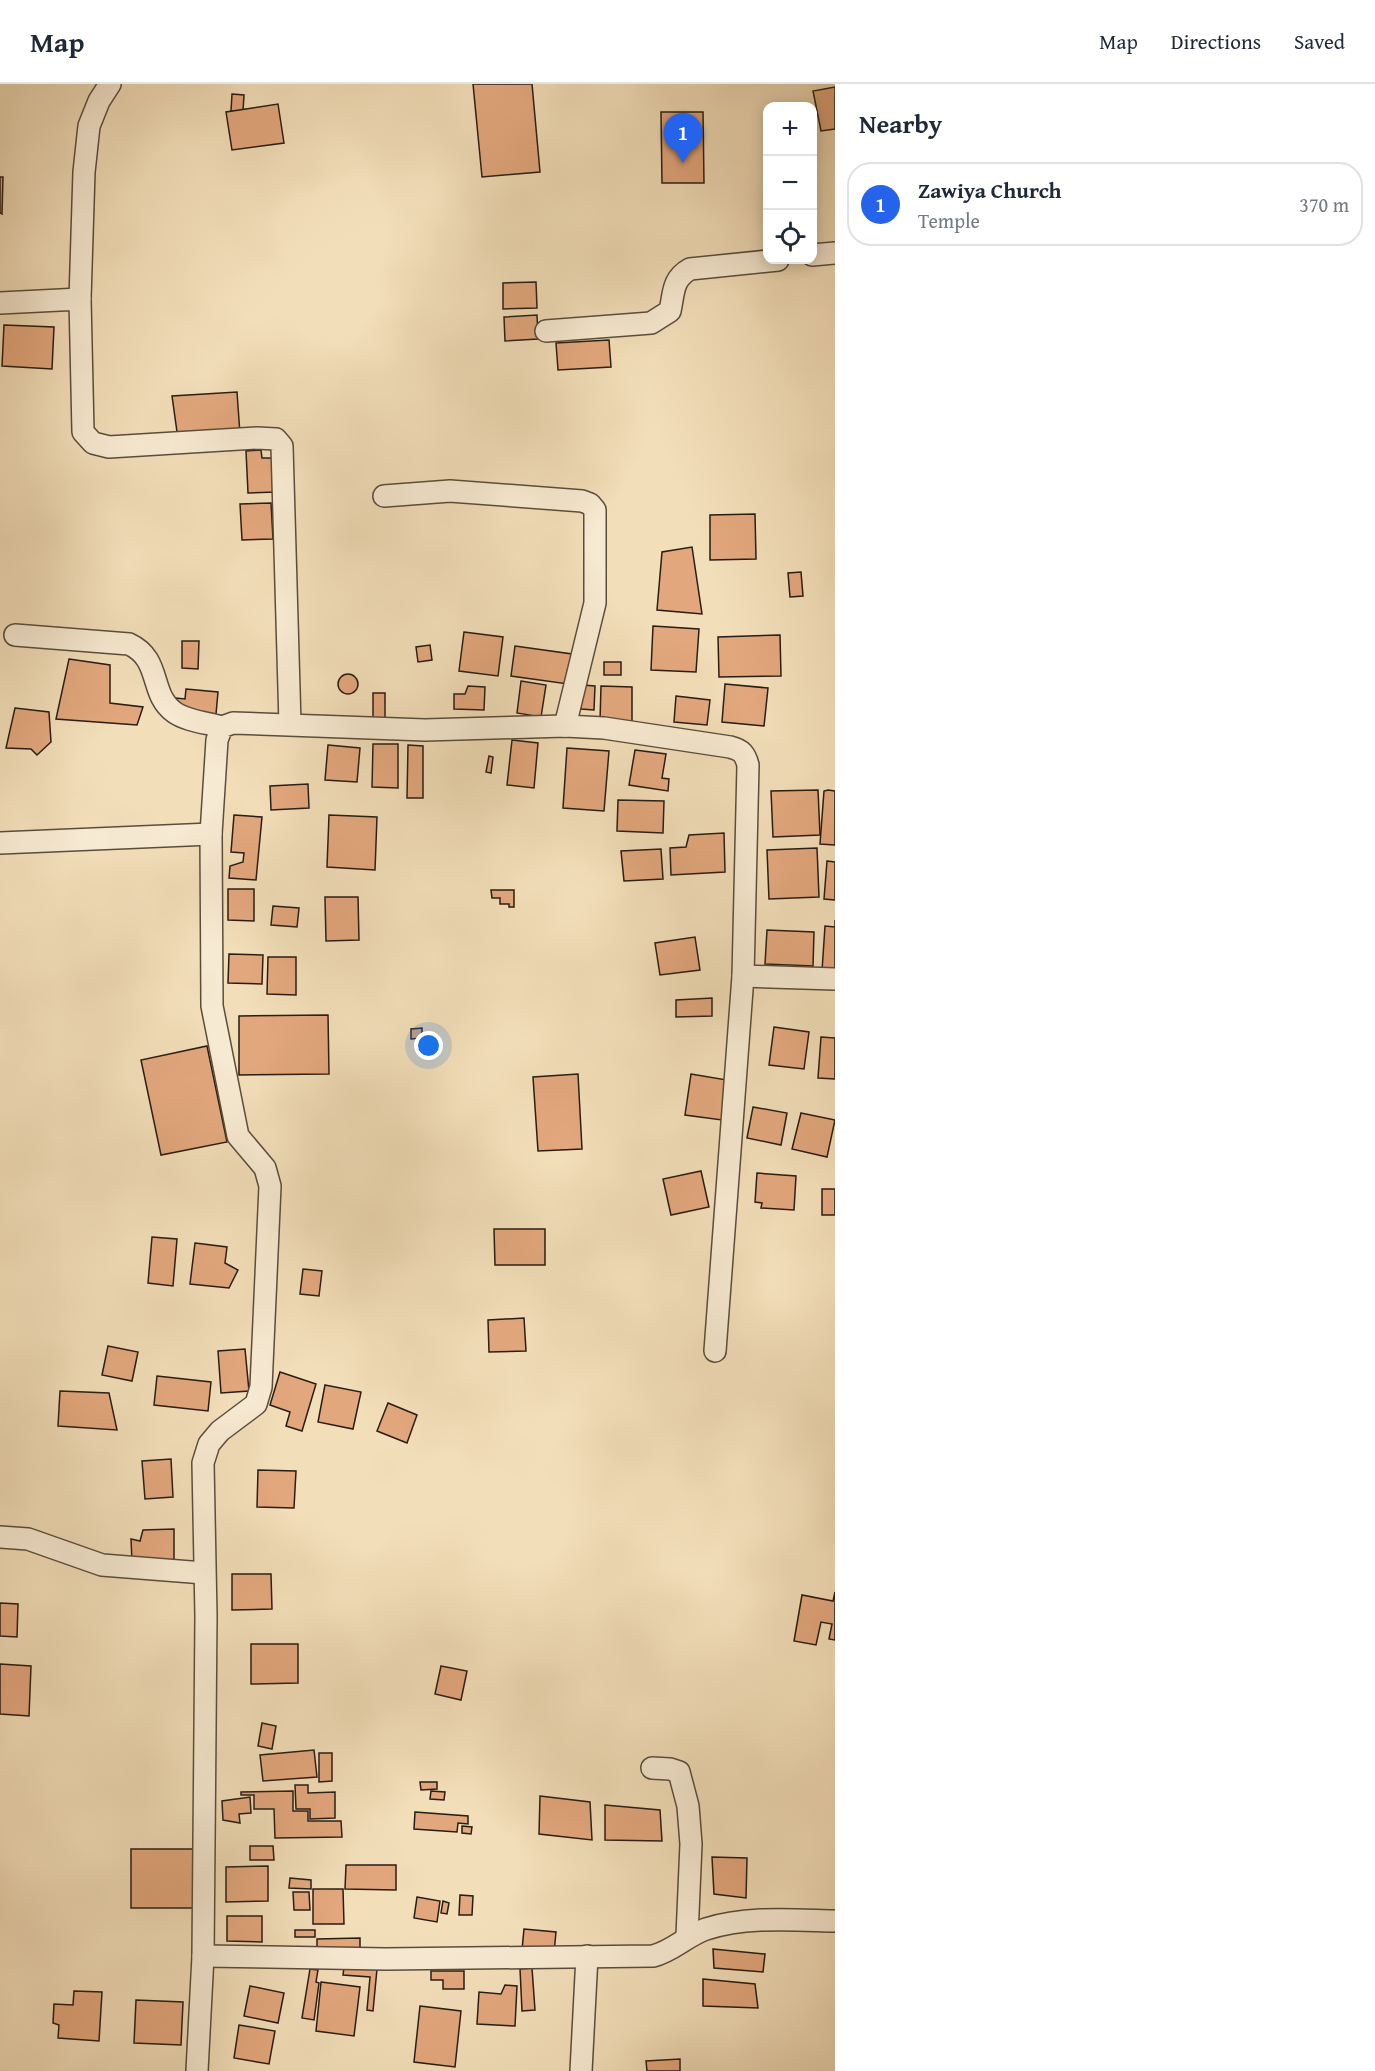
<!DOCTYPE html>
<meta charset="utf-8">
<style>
:root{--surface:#fff;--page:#f6f6f7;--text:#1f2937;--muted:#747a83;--line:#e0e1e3;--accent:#2563eb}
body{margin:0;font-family:"Gentium Book Plus",serif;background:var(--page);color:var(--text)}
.controls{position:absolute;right:18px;top:18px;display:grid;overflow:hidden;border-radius:12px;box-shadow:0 3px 15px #0003}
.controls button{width:54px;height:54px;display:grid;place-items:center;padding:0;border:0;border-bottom:2px solid var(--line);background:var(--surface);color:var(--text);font:30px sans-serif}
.you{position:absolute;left:429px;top:962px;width:21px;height:21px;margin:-15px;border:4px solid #fff;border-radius:50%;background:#1a73e8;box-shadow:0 0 0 9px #1a73e833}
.badge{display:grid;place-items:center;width:39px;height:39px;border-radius:50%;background:var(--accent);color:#fff;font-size:20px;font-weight:700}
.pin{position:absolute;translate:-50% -50px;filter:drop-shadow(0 2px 3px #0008)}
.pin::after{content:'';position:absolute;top:32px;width:21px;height:18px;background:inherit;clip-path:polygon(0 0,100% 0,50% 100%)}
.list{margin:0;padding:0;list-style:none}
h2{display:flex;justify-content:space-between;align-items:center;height:78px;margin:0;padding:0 24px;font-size:26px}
h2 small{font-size:20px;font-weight:400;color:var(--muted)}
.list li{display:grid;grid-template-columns:39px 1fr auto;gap:18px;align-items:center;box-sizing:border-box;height:84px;margin:0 12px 12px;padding:0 12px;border:2px solid var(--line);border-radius:24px}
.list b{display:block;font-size:22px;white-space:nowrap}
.list p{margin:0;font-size:20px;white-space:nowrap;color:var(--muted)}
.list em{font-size:20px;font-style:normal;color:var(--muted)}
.icon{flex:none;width:33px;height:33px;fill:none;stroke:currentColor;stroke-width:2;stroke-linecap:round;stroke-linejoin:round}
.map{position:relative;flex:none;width:835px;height:1987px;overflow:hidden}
header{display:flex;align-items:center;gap:36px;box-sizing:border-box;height:84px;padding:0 30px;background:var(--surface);border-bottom:2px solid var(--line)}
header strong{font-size:28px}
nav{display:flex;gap:33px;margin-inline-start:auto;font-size:21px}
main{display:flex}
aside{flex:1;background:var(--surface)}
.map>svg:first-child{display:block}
.building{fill:#e3a77d;stroke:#281d13;stroke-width:1.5}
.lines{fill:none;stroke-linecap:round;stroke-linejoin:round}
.minor-casing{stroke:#5a4d3c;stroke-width:24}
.minor{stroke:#f7ead2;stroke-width:21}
</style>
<header>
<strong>Map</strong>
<nav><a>Map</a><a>Directions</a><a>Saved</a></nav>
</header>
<main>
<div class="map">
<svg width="835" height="1987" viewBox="0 0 835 1987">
<rect width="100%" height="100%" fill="#f2deb9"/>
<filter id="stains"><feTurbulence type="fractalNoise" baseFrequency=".00333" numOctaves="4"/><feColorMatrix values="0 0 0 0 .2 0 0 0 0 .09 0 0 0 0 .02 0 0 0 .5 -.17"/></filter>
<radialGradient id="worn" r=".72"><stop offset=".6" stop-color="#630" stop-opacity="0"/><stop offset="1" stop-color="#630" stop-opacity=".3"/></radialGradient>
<g class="building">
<path d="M 473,0 L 532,0 L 540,88 L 482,93 Z"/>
<path d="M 835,3 L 835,45 L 821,47 L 813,7 Z"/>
<path d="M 232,10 L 244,11 L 243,27 L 231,27 Z"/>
<path d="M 278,20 L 284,59 L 232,66 L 226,28 Z"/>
<path d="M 661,28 L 703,28 L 704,99 L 662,99 Z"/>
<path d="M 0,93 L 3,93 L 2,130 L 0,129 Z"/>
<path d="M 536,198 L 537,224 L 503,225 L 503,199 Z"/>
<path d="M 537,231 L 538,255 L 505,257 L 504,233 Z"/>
<path d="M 4,241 L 54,243 L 52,285 L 2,282 Z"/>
<path d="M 609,256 L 611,283 L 558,286 L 556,259 Z"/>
<path d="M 237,308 L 240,350 L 178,355 L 172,312 Z"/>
<path d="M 261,366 L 262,374 L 274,374 L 276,408 L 248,409 L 246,367 Z"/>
<path d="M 271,419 L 273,455 L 242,456 L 240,420 Z"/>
<path d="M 755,430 L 756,475 L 710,476 L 710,431 Z"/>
<path d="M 692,463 L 702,530 L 657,526 L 662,468 Z"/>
<path d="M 801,488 L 803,512 L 790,513 L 788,489 Z"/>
<path d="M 653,542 L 699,545 L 696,588 L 651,586 Z"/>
<path d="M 464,548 L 503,553 L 498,592 L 459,587 Z"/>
<path d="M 780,551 L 781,592 L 719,593 L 718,553 Z"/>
<path d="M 182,557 L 199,557 L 198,585 L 182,584 Z"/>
<path d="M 430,561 L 432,576 L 418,578 L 416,563 Z"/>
<path d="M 515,562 L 572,570 L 568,600 L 511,592 Z"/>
<path d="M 69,575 L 110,581 L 110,619 L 143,623 L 137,641 L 56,635 Z"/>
<rect x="604" y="578" width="17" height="13"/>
<circle cx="348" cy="600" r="10"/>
<path d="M 521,597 L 546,601 L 541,633 L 517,629 Z"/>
<path d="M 725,600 L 768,604 L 764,642 L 722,638 Z"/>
<path d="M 582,601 L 595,602 L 594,626 L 581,625 Z"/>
<path d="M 468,602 L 485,603 L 484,626 L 454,625 L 454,610 L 465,610 Z"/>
<path d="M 601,602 L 632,603 L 632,638 L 600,637 Z"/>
<path d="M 186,605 L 218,608 L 216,630 L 175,626 L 176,614 L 185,615 Z"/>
<rect x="373" y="609" width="12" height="25"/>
<path d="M 676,612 L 710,616 L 707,641 L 674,638 Z"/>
<path d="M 15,624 L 49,628 L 51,658 L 37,671 L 31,665 L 6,664 Z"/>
<path d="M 512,656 L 538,659 L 534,704 L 507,701 Z"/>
<path d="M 373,660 L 398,660 L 398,704 L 372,703 Z"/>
<path d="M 328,661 L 360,664 L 357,698 L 325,696 Z"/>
<path d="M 408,661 L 423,662 L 423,714 L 407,714 Z"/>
<path d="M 567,664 L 609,667 L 604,727 L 563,724 Z"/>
<path d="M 635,666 L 666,670 L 662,694 L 669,695 L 668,707 L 629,701 Z"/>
<path d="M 489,672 L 493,673 L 491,689 L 486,688 Z"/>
<path d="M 308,700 L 309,724 L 271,726 L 270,702 Z"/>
<path d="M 818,706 L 820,751 L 773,753 L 771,707 Z"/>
<path d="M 828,706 L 835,707 L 835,761 L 820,760 L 824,707 Z"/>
<path d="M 618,716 L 664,717 L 663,749 L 617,747 Z"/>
<path d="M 234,731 L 262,733 L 256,796 L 229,794 L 230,782 L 243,778 L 244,769 L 231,768 Z"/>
<path d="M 329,731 L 377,733 L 375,786 L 327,783 Z"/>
<path d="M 724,749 L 725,788 L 671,791 L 670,764 L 686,763 L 689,751 Z"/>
<path d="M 817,764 L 819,813 L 769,815 L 767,766 Z"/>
<path d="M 661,765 L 663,795 L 624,797 L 621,767 Z"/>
<path d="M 827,777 L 835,778 L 835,816 L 824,815 Z"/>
<path d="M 228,805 L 254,805 L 254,837 L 228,836 Z"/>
<path d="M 491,806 L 514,806 L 514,823 L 509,823 L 509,820 L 500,820 L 500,814 L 492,814 Z"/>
<path d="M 325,813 L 358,813 L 359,856 L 326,857 Z"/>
<path d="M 273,822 L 299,824 L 297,843 L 271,841 Z"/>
<path d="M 835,836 L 835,887 L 822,887 L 825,842 L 835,843 Z"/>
<path d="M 767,846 L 814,848 L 813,882 L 765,880 Z"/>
<path d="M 695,853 L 700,886 L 660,891 L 655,859 Z"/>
<path d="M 229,870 L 263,871 L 262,900 L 228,899 Z"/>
<path d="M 268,873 L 296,873 L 296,911 L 267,910 Z"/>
<path d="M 712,914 L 712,932 L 676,933 L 676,916 Z"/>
<path d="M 328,931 L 329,990 L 239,991 L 239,932 Z"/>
<path d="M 774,943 L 809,948 L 804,985 L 769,981 Z"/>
<path d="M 422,944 L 422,954 L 411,955 L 411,945 Z"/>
<path d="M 821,953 L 835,954 L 835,995 L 818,994 Z"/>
<path d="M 207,962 L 227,1058 L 161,1071 L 141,976 Z"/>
<path d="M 578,990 L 582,1065 L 538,1067 L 533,993 Z"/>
<path d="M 691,990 L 727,996 L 722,1036 L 685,1031 Z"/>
<path d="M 753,1023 L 787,1029 L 781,1061 L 747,1054 Z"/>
<path d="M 801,1029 L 835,1036 L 827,1073 L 792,1065 Z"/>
<path d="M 701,1087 L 709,1123 L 671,1131 L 663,1095 Z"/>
<path d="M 757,1089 L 796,1092 L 794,1126 L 761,1124 L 762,1119 L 755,1118 Z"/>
<rect x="822" y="1105" width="13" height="26"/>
<path d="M 494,1145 L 545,1145 L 545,1181 L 495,1181 Z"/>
<path d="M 152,1153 L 177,1155 L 173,1202 L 148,1199 Z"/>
<path d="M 195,1159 L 227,1163 L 225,1179 L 238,1186 L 229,1204 L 190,1200 Z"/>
<path d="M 303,1185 L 322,1187 L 319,1212 L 300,1210 Z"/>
<path d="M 524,1234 L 526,1267 L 489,1268 L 488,1236 Z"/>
<path d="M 108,1262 L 138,1268 L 132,1297 L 102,1291 Z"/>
<path d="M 245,1265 L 249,1307 L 221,1309 L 218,1267 Z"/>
<path d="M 280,1288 L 316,1300 L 302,1347 L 286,1342 L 290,1328 L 270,1321 Z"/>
<path d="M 157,1292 L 211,1298 L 208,1327 L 154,1321 Z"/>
<path d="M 325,1301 L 361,1308 L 353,1345 L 318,1338 Z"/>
<path d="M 60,1307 L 109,1309 L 117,1346 L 58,1342 Z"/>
<path d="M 388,1319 L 417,1331 L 407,1359 L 377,1347 Z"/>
<path d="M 171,1375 L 173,1413 L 145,1415 L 142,1377 Z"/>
<path d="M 258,1386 L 296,1387 L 294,1424 L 257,1423 Z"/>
<path d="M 174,1445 L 174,1480 L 132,1478 L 131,1455 L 140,1457 L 143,1446 Z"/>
<path d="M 232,1490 L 271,1490 L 272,1525 L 232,1526 Z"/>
<path d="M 835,1508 L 835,1556 L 829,1555 L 832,1540 L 821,1538 L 816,1561 L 794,1557 L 802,1511 L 833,1517 Z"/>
<path d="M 0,1519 L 18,1520 L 17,1553 L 0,1552 Z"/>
<path d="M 251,1560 L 298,1560 L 298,1599 L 251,1600 Z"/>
<path d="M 0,1580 L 31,1582 L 29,1632 L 0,1630 Z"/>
<path d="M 441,1582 L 467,1587 L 461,1616 L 435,1610 Z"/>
<path d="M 262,1639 L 276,1642 L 272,1665 L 258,1662 Z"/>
<path d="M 314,1666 L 317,1693 L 263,1697 L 260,1671 Z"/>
<path d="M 319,1669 L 332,1669 L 332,1697 L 319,1698 Z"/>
<path d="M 420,1698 L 437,1698 L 437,1705 L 421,1706 Z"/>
<path d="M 295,1701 L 308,1701 L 308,1709 L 335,1708 L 335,1734 L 310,1735 L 310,1725 L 296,1725 Z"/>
<path d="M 293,1707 L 293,1727 L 308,1727 L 308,1737 L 341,1737 L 342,1753 L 275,1754 L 274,1725 L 254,1725 L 254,1711 L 241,1711 L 241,1708 Z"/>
<path d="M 431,1707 L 445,1708 L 444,1716 L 430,1715 Z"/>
<path d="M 540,1712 L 590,1718 L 592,1756 L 539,1750 Z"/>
<path d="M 250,1713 L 251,1729 L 239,1730 L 240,1739 L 223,1736 L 222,1717 Z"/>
<path d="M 605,1721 L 660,1726 L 662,1757 L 605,1756 Z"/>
<path d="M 415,1728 L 468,1732 L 468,1740 L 458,1739 L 457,1748 L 414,1745 Z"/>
<path d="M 462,1742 L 472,1743 L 471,1750 L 462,1749 Z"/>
<path d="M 250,1762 L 273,1762 L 274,1776 L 250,1776 Z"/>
<rect x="131" y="1765" width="69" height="59"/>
<path d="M 712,1773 L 747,1774 L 746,1814 L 714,1810 Z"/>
<path d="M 346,1781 L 396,1781 L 396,1806 L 345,1805 Z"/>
<path d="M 268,1782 L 268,1817 L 226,1818 L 226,1783 Z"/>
<path d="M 290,1794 L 311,1796 L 311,1805 L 289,1804 Z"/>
<path d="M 313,1805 L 343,1805 L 344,1840 L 313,1840 Z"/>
<path d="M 293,1808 L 309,1808 L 310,1826 L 294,1826 Z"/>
<path d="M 460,1811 L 473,1812 L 472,1831 L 459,1831 Z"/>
<path d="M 417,1813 L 440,1817 L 437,1838 L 414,1834 Z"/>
<path d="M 443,1817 L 449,1819 L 447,1830 L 441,1829 Z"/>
<path d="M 227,1832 L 262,1832 L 262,1858 L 227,1857 Z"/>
<path d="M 524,1845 L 556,1848 L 554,1869 L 522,1866 Z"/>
<rect x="295" y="1846" width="20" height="7"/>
<path d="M 360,1854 L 360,1868 L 317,1869 L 317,1855 Z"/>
<path d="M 713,1865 L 765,1870 L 763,1888 L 714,1884 Z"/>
<path d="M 344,1883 L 377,1885 L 373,1927 L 367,1926 L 370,1893 L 343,1891 Z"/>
<path d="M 532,1884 L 535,1926 L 522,1927 L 520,1885 Z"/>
<path d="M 310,1885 L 318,1886 L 316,1898 L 319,1899 L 314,1936 L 302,1934 Z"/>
<path d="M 431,1887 L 464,1887 L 464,1905 L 443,1905 L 443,1896 L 431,1896 Z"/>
<path d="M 703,1895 L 755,1900 L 758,1924 L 703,1922 Z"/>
<path d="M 321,1898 L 360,1903 L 354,1952 L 316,1947 Z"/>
<path d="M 505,1901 L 517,1902 L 515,1942 L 477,1940 L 479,1908 L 501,1910 Z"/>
<path d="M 250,1902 L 284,1909 L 278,1939 L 244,1932 Z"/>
<path d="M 74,1907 L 102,1908 L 99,1957 L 58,1954 L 59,1941 L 53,1939 L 54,1920 L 73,1921 Z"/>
<path d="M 136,1916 L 183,1918 L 181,1961 L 134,1959 Z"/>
<path d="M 420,1922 L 461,1927 L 455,1983 L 414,1978 Z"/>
<path d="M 239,1941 L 275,1947 L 269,1980 L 234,1974 Z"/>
<path d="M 680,1975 L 680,1987 L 647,1987 L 646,1977 Z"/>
</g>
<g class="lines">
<g class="minor-casing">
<g id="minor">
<path d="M 812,171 L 835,169"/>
<path d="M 80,215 L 84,88 L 89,42 L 99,17 L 110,0"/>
<path d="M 0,219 L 80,215 L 83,348 L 93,359 L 109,363 L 257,354 L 276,355 L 282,362 L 290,640"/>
<path d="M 546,247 L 651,239 L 670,227 C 674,209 672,195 690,185 L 778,176"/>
<path d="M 384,412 L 450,407 L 582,417 L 590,420 L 595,426 L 595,519 L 565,642"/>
<path d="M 15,551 L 129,560 C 162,575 149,610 174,628 C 186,637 208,639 222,643"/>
<path d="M 0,759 L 211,750"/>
<path d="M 743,892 L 835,895"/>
<path d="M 0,1453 L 28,1455 L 102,1481 L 204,1489"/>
<path d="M 652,1684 L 670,1685 L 679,1688 L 688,1722 L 691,1760 L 687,1852"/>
<path d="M 203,1872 L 386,1875 L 653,1872 C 673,1867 686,1852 706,1845 C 747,1832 792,1836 835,1837"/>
<path d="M 197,1987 L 203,1872 L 206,1532 L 203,1379 L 209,1360 L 220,1347 L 256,1320 L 261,1303 L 270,1102 L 265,1084 L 238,1052 L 212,922 L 211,750 L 217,656 L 222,643 L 233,639 L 425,646 L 565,642 L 604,644 L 730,663 C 742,666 745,670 748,681 L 743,892 L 715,1267"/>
<path d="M 581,1987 L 587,1872"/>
</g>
</g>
<use href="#minor" class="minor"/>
</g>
<rect width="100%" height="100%" filter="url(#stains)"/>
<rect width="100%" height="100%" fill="url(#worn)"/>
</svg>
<div class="controls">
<button>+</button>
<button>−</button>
<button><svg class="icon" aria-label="locate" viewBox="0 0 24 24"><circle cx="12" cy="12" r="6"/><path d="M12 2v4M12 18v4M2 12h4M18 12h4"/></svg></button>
</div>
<div class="you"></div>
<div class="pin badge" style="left:683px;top:79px">1</div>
</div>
<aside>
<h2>Nearby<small></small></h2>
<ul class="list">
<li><span class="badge">1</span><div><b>Zawiya Church</b><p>Temple</p></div><em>370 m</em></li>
</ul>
</aside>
</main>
